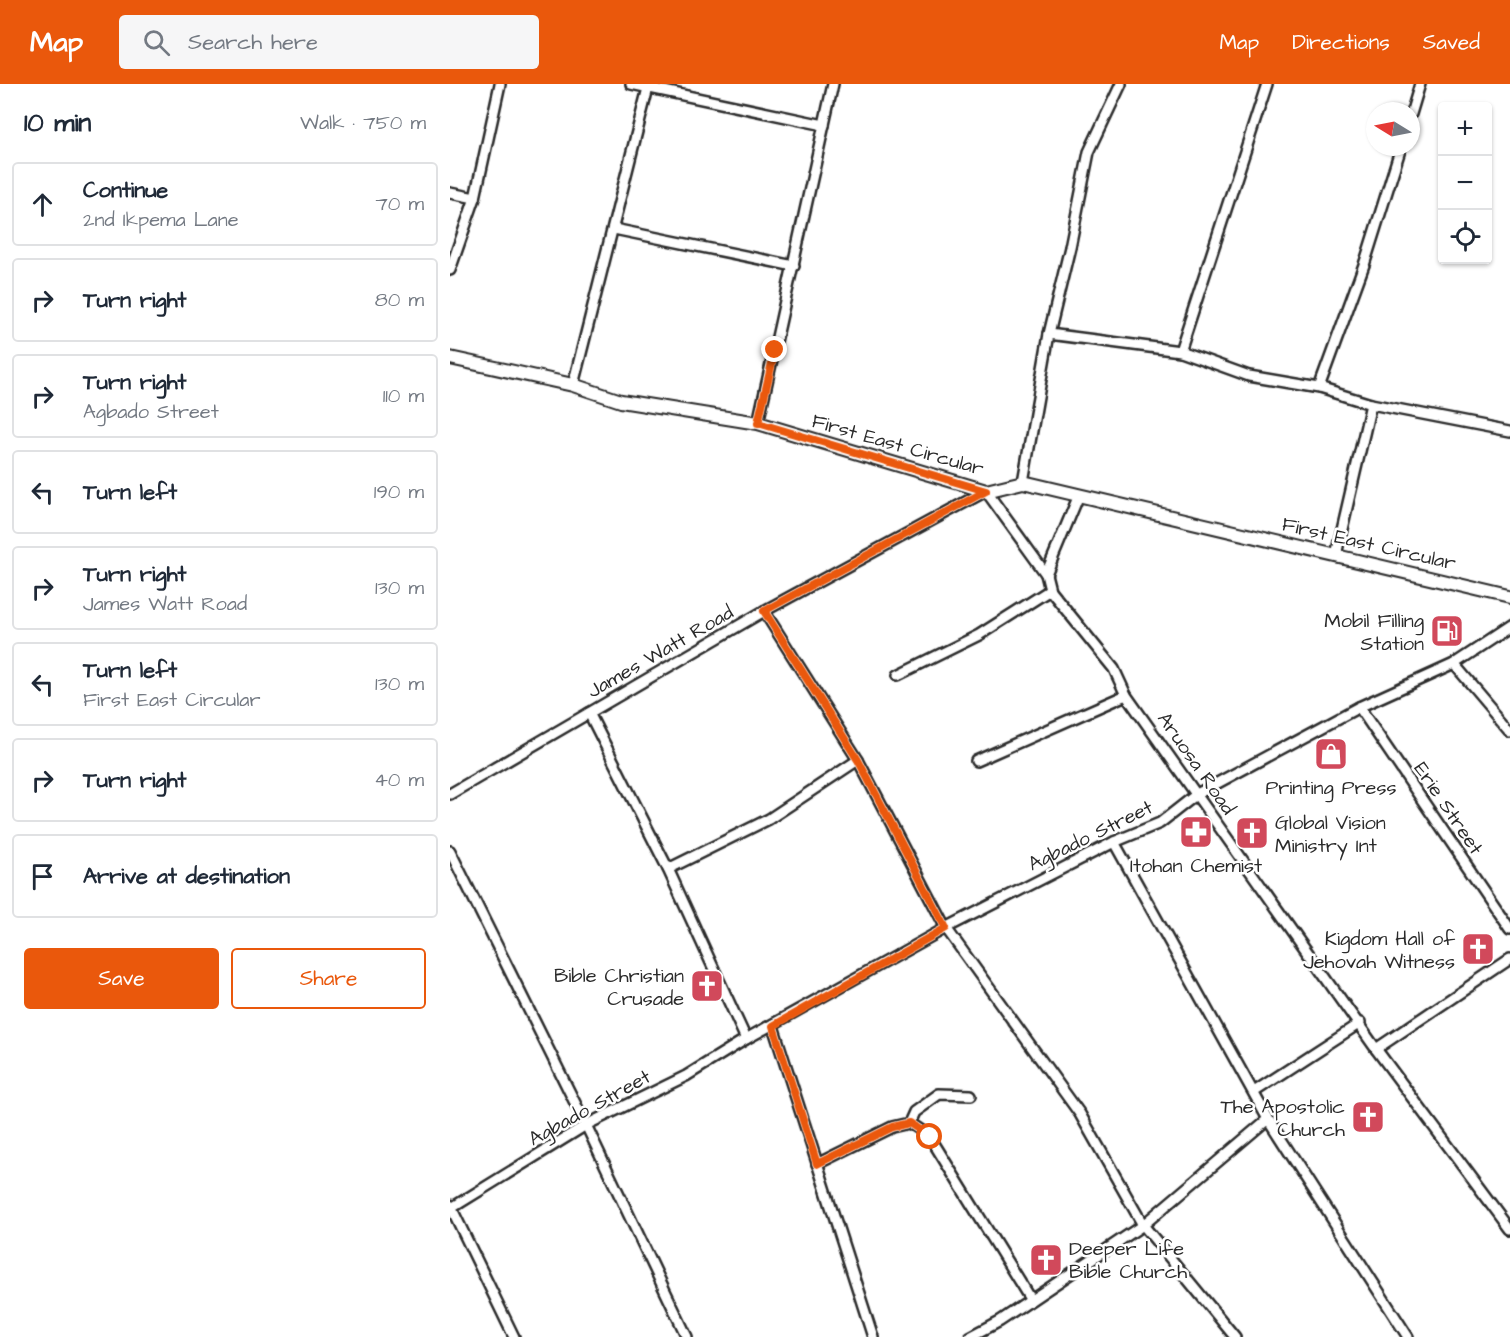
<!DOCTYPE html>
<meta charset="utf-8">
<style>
:root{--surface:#fff;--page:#f6f6f7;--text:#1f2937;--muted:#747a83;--line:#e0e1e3;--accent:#ea580c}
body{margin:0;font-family:"Architects Daughter",sans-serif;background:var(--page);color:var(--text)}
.controls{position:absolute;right:18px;top:18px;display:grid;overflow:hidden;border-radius:6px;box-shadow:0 2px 4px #0004}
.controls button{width:54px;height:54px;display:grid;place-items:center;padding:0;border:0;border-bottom:2px solid var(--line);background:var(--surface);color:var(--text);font:30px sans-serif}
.compass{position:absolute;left:916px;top:18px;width:54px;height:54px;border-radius:50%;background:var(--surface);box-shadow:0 2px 4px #0004;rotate:280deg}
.stop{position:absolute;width:18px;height:18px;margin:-14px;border:4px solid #ea580c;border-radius:50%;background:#fff}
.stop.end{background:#ea580c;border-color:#fff;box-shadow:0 2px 6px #0008}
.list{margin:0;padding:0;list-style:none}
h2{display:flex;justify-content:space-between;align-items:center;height:78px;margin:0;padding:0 24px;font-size:26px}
h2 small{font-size:20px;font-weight:400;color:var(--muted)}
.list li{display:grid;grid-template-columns:39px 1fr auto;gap:18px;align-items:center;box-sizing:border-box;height:84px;margin:0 12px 12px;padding:0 12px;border:2px solid var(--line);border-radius:6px}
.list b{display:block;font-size:22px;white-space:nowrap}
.list p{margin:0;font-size:20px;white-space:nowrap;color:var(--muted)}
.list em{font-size:20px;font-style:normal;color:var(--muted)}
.actions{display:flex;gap:12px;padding:18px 24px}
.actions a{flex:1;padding:14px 0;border:2px solid var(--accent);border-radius:6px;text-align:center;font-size:21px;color:var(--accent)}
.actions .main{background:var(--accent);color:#fff}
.icon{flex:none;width:33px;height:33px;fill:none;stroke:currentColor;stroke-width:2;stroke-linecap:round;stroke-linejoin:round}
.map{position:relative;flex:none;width:1060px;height:1253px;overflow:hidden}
header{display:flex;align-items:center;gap:36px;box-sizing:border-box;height:84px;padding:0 30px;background:var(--accent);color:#fff}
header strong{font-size:28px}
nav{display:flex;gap:33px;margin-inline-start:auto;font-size:21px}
.search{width:420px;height:54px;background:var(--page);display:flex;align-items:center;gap:15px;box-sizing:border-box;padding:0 21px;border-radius:6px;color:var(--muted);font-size:22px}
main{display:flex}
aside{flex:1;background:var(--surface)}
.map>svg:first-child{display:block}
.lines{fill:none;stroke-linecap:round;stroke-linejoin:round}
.minor-casing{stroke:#2b2b2b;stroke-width:14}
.tertiary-casing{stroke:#2b2b2b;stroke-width:16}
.minor{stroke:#fff;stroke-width:9}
.tertiary{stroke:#fff;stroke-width:12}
.route{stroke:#ea580c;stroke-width:8}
.labels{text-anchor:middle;stroke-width:5;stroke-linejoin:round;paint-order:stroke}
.street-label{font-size:20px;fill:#2b2b2b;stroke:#fff}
.poi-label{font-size:20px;fill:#2b2b2b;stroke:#fff;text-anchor:end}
</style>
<header>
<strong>Map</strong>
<div class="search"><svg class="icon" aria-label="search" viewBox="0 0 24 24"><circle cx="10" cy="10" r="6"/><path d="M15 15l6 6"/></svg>Search here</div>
<nav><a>Map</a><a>Directions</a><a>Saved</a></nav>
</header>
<main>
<aside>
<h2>10 min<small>Walk · 750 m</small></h2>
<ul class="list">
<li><svg class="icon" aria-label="ahead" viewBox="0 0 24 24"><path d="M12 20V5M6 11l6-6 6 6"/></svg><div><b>Continue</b><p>2nd Ikpema Lane</p></div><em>70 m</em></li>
<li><svg class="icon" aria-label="right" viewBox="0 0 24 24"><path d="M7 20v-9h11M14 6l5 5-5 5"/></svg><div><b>Turn right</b></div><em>80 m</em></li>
<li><svg class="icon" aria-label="right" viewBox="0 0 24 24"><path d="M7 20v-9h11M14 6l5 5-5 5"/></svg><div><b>Turn right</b><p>Agbado Street</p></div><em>110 m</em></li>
<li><svg class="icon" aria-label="left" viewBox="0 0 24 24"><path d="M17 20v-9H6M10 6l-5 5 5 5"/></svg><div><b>Turn left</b></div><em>190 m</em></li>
<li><svg class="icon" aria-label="right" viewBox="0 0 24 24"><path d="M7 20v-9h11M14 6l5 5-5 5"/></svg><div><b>Turn right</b><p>James Watt Road</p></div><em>130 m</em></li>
<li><svg class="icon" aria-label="left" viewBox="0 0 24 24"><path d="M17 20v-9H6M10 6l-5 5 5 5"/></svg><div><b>Turn left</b><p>First East Circular</p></div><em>130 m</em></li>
<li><svg class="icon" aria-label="right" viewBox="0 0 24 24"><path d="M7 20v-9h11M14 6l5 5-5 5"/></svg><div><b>Turn right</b></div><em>40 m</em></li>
<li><svg class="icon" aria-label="arrive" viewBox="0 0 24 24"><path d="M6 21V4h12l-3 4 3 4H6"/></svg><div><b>Arrive at destination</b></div></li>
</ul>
<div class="actions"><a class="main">Save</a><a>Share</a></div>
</aside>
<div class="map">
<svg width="1060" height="1253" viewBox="0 0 1060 1253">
<rect width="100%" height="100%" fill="#fff"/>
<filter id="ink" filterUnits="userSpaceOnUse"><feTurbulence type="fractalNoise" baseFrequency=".0167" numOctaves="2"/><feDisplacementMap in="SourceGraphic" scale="12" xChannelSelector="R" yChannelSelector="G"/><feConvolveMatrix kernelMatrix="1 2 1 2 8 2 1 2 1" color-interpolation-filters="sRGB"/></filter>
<g filter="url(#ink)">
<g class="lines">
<g class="minor-casing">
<g id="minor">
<path d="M 181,0 L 374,41"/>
<path d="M 961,30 L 970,0"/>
<path d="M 0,109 L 25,114"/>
<path d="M 164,145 L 344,182"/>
<path d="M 0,186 L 25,114 L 50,0"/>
<path d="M 599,250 L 730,267 L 799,292 L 869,304 L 921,320 L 1060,347"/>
<path d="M 730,267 L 817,0"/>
<path d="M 123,301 L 199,0"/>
<path d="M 869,304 L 915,178 L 951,63"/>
<path d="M 308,339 L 383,0"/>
<path d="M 573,398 L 599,250 L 620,163 L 639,68 L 671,0"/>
<path d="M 886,471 L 921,320"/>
<path d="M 596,490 L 629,411"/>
<path d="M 314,527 L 408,676 L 496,844 L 630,1030 L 693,1141 L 785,1253"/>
<path d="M 1004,580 L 1060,646"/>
<path d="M 448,591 L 529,551 L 600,506"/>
<path d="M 909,623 L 1060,845"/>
<path d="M 139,629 L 218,785 L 296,955"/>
<path d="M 526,677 L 676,611"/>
<path d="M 0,710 L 314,527 L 536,407 L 596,490 L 600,506 L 664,585 L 676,611 L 926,965 L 1060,1145"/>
<path d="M 664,758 L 818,1035 L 958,1253"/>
<path d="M 0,767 L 136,1041 L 237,1253"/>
<path d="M 218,785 L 319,735 L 408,676"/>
<path d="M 323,942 L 423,1253"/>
<path d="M 926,965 L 1060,875"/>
<path d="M 804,1008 L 910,939"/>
<path d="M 459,1039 L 464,1028 L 489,1010 L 521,1011"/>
<path d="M 367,1080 L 442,1043 L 459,1039 L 480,1053 L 580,1215"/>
<path d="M 0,1121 L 64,1253"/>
<path d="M 0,1125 L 136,1041 L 236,992 L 296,955 L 496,844 L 664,758 L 710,739 L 747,710 L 909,623 L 1004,580 L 1060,543"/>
<path d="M 520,1253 L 550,1237 L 693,1141 L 818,1035"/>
</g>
</g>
<g class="tertiary-casing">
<path id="tertiary" d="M 0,274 L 123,301 L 171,317 L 308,339 L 536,407 L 573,398 L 1060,513"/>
</g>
<use href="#minor" class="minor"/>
<use href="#tertiary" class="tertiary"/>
</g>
</g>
<g class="lines" filter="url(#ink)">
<path class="route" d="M 325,266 L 308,339 L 536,407 L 314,527 L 408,676 L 496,844 L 323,942 L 367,1080 L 442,1043 L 459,1039 L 480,1053"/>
</g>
<defs>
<g id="fuel-square" transform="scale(1.725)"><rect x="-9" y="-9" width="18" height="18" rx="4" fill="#d1495b" stroke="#fff"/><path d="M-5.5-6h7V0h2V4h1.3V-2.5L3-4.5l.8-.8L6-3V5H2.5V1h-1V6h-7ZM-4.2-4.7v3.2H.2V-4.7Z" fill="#fff"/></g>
<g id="shop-square" transform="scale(1.725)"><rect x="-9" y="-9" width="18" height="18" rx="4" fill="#d1495b" stroke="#fff"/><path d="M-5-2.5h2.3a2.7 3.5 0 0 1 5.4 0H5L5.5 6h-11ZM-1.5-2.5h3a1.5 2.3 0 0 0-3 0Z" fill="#fff"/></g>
<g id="pharmacy-square" transform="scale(1.725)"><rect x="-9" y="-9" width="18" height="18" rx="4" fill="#d1495b" stroke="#fff"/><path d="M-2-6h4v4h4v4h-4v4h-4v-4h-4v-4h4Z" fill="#fff"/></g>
<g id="church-square" transform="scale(1.725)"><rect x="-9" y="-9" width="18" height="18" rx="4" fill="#d1495b" stroke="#fff"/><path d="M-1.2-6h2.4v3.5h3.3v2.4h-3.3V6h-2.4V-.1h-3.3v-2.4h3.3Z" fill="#fff"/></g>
</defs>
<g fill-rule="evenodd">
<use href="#fuel-square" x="997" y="547"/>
<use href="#shop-square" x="881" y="670"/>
<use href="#pharmacy-square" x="746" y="748"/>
<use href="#church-square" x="802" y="749"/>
<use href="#church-square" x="1028" y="865"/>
<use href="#church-square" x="257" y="902"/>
<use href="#church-square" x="918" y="1033"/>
<use href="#church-square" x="596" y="1176"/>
</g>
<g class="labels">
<g class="street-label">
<text transform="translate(448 360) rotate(16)" y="7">First East Circular</text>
<text transform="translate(919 459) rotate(13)" y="7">First East Circular</text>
<text transform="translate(210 567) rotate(-30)" y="7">James Watt Road</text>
<text transform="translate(747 679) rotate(55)" y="7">Aruosa Road</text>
<text transform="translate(999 724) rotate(56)" y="7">Erie Street</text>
<text transform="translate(640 751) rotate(-26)" y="7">Agbado Street</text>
<text transform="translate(139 1023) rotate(-29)" y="7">Agbado Street</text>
</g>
<g class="poi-label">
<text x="974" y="543">Mobil Filling<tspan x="974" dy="23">Station</tspan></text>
<text x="881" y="710" text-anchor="middle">Printing Press</text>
<text x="825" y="745" text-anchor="start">Global Vision<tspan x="825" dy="23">Ministry Int</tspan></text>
<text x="746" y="788" text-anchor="middle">Itohan Chemist</text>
<text x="1005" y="861">Kigdom Hall of<tspan x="1005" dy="23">Jehovah Witness</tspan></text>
<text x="234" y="898">Bible Christian<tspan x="234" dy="23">Crusade</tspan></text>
<text x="895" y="1029">The Apostolic<tspan x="895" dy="23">Church</tspan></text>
<text x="619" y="1171" text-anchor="start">Deeper Life<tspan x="619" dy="23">Bible Church</tspan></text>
</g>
</g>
</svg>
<div class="controls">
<button>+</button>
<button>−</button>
<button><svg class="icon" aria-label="locate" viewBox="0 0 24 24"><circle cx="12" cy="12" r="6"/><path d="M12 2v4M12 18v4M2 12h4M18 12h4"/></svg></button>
</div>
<svg class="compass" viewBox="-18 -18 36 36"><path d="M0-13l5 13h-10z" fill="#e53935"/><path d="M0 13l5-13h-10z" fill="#747a83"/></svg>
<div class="stop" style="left:480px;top:1053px"></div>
<div class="stop end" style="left:325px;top:266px"></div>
</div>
</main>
